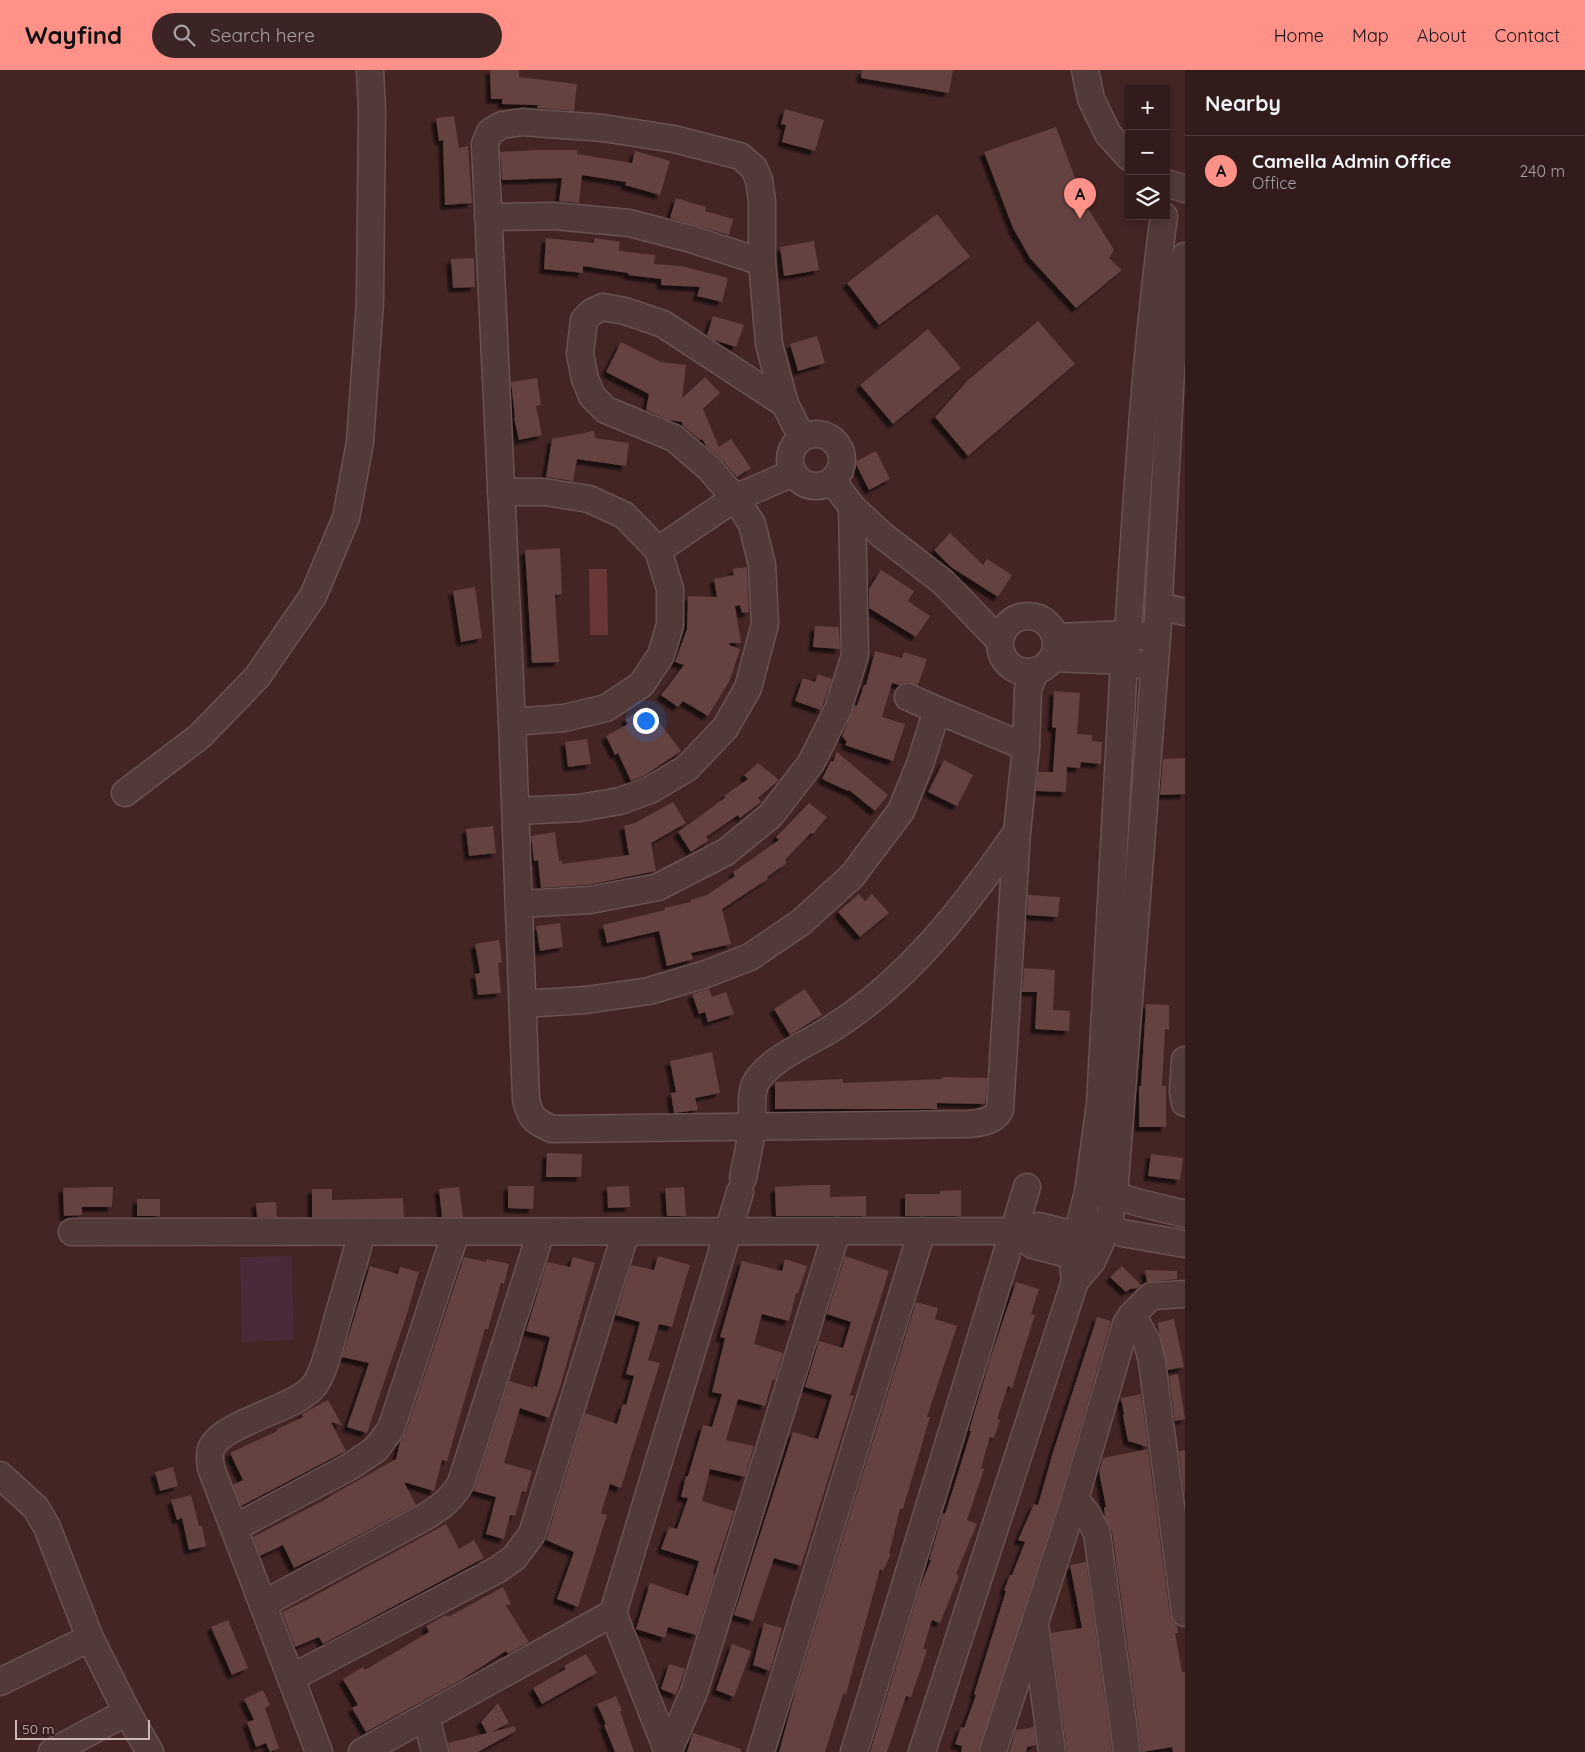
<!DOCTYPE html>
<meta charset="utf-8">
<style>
:root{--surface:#321c1b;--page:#3a2524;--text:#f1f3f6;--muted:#a8a1a3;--line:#4d3a3a;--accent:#ff9188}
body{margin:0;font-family:Quicksand,sans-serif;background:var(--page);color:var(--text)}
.controls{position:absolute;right:15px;top:15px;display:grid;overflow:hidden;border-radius:0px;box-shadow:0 2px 8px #0003}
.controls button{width:45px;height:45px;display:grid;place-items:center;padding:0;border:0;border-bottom:1px solid var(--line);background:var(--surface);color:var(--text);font:25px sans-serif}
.scale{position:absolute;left:15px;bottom:12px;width:135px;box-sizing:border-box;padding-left:5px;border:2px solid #ccb7b5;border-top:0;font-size:14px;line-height:18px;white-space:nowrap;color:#ccb7b5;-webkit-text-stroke:4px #381e1d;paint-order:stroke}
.you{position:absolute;left:645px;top:650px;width:18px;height:18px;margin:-12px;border:4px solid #fff;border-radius:50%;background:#1a73e8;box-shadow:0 0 0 8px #1a73e833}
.badge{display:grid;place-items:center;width:32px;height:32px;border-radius:50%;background:var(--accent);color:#111;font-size:16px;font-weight:700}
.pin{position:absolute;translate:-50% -41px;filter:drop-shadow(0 1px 2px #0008)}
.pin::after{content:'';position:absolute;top:26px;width:18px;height:15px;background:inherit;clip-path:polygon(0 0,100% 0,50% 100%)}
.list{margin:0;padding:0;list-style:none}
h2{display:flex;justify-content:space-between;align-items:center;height:65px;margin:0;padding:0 20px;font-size:21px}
h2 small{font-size:16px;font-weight:400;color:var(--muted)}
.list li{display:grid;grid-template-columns:32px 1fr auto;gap:15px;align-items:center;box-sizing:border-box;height:70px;padding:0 20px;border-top:1px solid var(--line)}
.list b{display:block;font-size:19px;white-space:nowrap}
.list p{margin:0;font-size:16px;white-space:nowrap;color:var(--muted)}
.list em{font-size:16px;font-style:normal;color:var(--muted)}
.icon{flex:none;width:28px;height:28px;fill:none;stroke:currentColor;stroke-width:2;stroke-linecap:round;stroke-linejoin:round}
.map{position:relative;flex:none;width:1185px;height:1682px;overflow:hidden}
header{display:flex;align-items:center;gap:30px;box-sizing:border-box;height:70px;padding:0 25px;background:var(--accent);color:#111}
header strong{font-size:24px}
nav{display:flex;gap:28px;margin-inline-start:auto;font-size:18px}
.search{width:350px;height:45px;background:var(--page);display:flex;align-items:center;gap:12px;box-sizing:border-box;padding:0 18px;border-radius:28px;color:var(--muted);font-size:19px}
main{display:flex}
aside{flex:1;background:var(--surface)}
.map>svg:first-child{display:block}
.green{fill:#482a39}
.water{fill:#693735}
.building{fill:#634240;filter:url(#shadow)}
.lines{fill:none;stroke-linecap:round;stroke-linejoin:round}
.minor-casing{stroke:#695250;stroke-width:29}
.minor{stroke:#523a38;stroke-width:26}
</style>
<header>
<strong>Wayfind</strong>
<div class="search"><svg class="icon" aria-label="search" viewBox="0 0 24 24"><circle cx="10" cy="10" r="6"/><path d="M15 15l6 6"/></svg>Search here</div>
<nav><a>Home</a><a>Map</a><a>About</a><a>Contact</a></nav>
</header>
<main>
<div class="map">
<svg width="1185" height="1682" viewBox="0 0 1185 1682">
<defs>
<filter id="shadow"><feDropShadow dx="-4.5" dy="4.5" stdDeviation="1" flood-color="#0009"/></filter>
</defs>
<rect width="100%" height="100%" fill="#432524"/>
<path class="green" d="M 292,1186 L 294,1270 L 242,1272 L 240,1187 Z"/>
<path class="water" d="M 589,499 L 607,499 L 608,565 L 590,565 Z"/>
<g class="building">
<path d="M 490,0 L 519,0 L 519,7 L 577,14 L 574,41 L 537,38 L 538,35 L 502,34 L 502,29 L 491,29 Z"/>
<path d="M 862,0 L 953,0 L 949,23 L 861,8 Z"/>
<path d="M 785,39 L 824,50 L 815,81 L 782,72 L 786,55 L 781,54 Z"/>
<path d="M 454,46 L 459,78 L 468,76 L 472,133 L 445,135 L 443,70 L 439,71 L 436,48 Z"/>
<path d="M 1056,57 L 1084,132 L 1114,180 L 1109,188 L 1122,200 L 1076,238 L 1030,188 L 1013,158 L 984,82 Z"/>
<path d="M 538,80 L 577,80 L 577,84 L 632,93 L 635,81 L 670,91 L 660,125 L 625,115 L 626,112 L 582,105 L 579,133 L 559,131 L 562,108 L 502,110 L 500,82 Z"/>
<path d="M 676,128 L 706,137 L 705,141 L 733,149 L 729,165 L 670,148 Z"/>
<path d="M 937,144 L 970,187 L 879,255 L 847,213 Z"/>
<path d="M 546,168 L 594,173 L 595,168 L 620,172 L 619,181 L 655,185 L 654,194 L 681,196 L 728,208 L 722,232 L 697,226 L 700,217 L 661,215 L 661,209 L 628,205 L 628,203 L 583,196 L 583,203 L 544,199 Z"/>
<path d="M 814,171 L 819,200 L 784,206 L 780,177 Z"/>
<path d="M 474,188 L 475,217 L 453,218 L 451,189 Z"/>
<path d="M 713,246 L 744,255 L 736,277 L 714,270 L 707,265 Z"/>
<path d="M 1038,251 L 1075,294 L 968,386 L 935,347 L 968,310 Z"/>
<path d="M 928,259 L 961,298 L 893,354 L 860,315 Z"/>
<path d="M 817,266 L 825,293 L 798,301 L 790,274 Z"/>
<path d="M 621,272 L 661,292 L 686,295 L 682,328 L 705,307 L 720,323 L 703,339 L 719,377 L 731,369 L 751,398 L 737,407 L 720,388 L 707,377 L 702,369 L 700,370 L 683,356 L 682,352 L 669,350 L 646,340 L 649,324 L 606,302 Z"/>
<path d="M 537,308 L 541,335 L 536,336 L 542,365 L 519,370 L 514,348 L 515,347 L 511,312 Z"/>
<path d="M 594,361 L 595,368 L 629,373 L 626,396 L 577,389 L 573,411 L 546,407 L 552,369 Z"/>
<path d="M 876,381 L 890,409 L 869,420 L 855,392 Z"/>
<path d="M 950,463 L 983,495 L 987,489 L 1012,505 L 998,527 L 951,497 L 934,480 Z"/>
<path d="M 560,478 L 562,524 L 555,525 L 559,592 L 532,593 L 525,480 Z"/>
<path d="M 747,497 L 749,542 L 742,543 L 740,535 L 735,536 L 741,573 L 730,573 L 729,575 L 740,579 L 730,610 L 708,646 L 683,631 L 678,637 L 661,625 L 684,595 L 675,592 L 687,559 L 688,526 L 717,527 L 714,509 L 734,505 L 733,499 Z"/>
<path d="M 881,500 L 914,521 L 908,531 L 930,546 L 916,567 L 869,538 L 869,519 Z"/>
<path d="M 475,517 L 482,568 L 461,572 L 453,521 Z"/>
<path d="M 815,556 L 839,557 L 840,579 L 813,577 Z"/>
<path d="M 875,581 L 902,588 L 904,582 L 927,589 L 918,615 L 907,612 L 899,615 L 892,613 L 882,647 L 905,654 L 893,691 L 845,675 L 847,672 L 842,666 L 855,635 L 857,636 L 864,615 L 866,615 Z"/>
<path d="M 818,604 L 832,609 L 821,640 L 795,631 L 803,608 L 815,612 Z"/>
<path d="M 1054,621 L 1080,623 L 1077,664 L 1092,665 L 1092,671 L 1102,672 L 1101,694 L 1081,692 L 1080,698 L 1067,697 L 1066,722 L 1036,721 L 1038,702 L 1053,702 L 1056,658 L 1052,657 Z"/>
<path d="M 647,636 L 681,681 L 644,706 L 631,711 L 618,683 L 615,685 L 606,666 L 628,654 L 625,649 Z"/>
<path d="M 587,669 L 591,694 L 568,697 L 565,672 Z"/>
<path d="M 837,682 L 888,725 L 875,741 L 849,720 L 848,721 L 822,709 L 831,691 L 833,692 Z"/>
<path d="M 1185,688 L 1185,724 L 1160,725 L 1163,689 Z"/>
<path d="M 944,690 L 973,705 L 957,736 L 928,722 Z"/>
<path d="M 758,693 L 779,710 L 758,728 L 761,732 L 740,748 L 738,745 L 706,767 L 709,770 L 691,782 L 678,762 L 726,727 L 724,726 L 748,709 L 744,705 Z"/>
<path d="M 673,732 L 686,753 L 651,773 L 656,801 L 588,815 L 541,818 L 538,790 L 534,791 L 531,766 L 555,762 L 559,791 L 562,790 L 562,794 L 629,785 L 624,756 L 635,753 Z"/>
<path d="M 809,733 L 827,747 L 813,764 L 811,763 L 785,790 L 787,793 L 767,807 L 768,809 L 722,839 L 731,874 L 691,883 L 693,889 L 667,896 L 659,861 L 607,873 L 603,855 L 665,840 L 664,838 L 691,832 L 690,830 L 707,825 L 735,806 L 733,802 L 779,770 L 776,767 Z"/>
<path d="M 493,756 L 496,783 L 469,786 L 466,759 Z"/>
<path d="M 859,824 L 865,831 L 872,824 L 889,843 L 860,867 L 838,842 Z"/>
<path d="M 1028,825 L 1060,827 L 1058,847 L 1027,845 Z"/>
<path d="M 560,853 L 563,877 L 540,881 L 536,856 Z"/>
<path d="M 499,870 L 502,892 L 498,893 L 501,923 L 478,925 L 475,904 L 480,903 L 475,874 Z"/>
<path d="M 1024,898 L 1055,900 L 1053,940 L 1070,941 L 1069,961 L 1035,959 L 1037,922 L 1022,922 Z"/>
<path d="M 709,919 L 712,927 L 726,922 L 734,944 L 708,952 L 705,942 L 699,944 L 692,924 Z"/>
<path d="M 805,919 L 822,945 L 790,965 L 774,939 Z"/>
<path d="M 1146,934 L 1169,935 L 1169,960 L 1165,959 L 1162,1016 L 1166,1016 L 1166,1057 L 1139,1057 L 1139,1016 L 1141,1016 Z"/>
<path d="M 712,982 L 720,1023 L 695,1028 L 698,1040 L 674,1043 L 671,1023 L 676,1022 L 670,991 Z"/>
<path d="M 942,1007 L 987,1008 L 985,1034 L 937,1033 L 937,1039 L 775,1039 L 775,1012 L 843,1009 L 843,1013 L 942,1009 Z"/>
<path d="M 547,1083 L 582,1084 L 581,1107 L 546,1107 Z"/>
<path d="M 1151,1084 L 1183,1088 L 1180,1110 L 1148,1106 Z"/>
<path d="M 810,1115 L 830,1115 L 830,1127 L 866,1126 L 866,1146 L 776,1146 L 775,1117 Z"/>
<path d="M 508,1116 L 534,1116 L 533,1139 L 508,1138 Z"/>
<path d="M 629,1116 L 630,1137 L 608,1138 L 607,1117 Z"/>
<path d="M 95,1117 L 113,1117 L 112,1137 L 82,1137 L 82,1145 L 64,1146 L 63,1118 Z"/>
<path d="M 459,1117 L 463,1147 L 442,1147 L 439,1119 Z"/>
<path d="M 684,1117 L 686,1146 L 667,1146 L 665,1118 Z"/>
<path d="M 312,1119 L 332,1119 L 332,1130 L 403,1128 L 404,1147 L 312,1147 Z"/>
<path d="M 961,1120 L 961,1146 L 905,1146 L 905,1124 L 940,1124 L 940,1121 Z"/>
<rect x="137" y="1129" width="23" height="17"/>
<path d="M 276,1132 L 277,1147 L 257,1147 L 256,1133 Z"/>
<path d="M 658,1186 L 690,1195 L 672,1257 L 659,1254 L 648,1290 L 660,1293 L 621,1418 L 610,1414 L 601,1443 L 607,1445 L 578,1537 L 557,1529 L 574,1482 L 546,1470 L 585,1343 L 617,1354 L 623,1334 L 626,1335 L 634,1306 L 626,1304 L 640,1252 L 616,1245 L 631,1195 L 654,1200 Z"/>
<path d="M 845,1186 L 889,1201 L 850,1325 L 854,1326 L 801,1496 L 774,1488 L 753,1551 L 734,1545 L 793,1362 L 818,1369 L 832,1325 L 805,1317 L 819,1271 L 843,1278 L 851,1252 L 827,1244 Z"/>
<path d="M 464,1187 L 486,1192 L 487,1189 L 509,1194 L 504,1214 L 501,1213 L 488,1259 L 485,1259 L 447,1391 L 442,1390 L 434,1421 L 404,1412 L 416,1435 L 333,1479 L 294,1498 L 283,1475 L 260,1486 L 253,1467 L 330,1427 L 330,1426 L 396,1389 L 400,1372 L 405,1364 Z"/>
<path d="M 573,1187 L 595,1193 L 560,1317 L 549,1348 L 520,1338 L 504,1393 L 532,1401 L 526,1422 L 522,1421 L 515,1446 L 510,1445 L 504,1469 L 486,1464 L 496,1427 L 474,1421 L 509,1311 L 533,1318 L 534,1316 L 537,1317 L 550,1267 L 526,1261 L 547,1192 L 570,1197 Z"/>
<path d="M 785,1189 L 807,1196 L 798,1223 L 796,1223 L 789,1251 L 762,1244 L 754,1274 L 783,1283 L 775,1310 L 773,1309 L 765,1336 L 738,1329 L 726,1370 L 754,1376 L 745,1407 L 710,1399 L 702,1431 L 734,1441 L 713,1504 L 715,1504 L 696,1565 L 668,1557 L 665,1568 L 636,1559 L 650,1513 L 688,1526 L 699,1491 L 661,1479 L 669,1457 L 677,1459 L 688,1428 L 681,1427 L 686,1406 L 688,1406 L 703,1355 L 712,1357 L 722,1324 L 712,1322 L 725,1268 L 720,1267 L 742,1191 L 782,1201 Z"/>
<path d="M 370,1196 L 398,1204 L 400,1197 L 419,1202 L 407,1244 L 367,1363 L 347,1357 L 369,1293 L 342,1287 Z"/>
<path d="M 1122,1196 L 1141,1215 L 1137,1218 L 1130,1219 L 1126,1222 L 1110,1207 Z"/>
<path d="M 1145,1200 L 1177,1201 L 1177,1209 L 1147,1212 Z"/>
<path d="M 1016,1212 L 1039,1219 L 1031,1244 L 1035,1245 L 1012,1318 L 1008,1316 L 997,1349 L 1000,1350 L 994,1368 L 990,1367 L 981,1398 L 984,1399 L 967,1450 L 977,1454 L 956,1504 L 959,1506 L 940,1553 L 932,1550 L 923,1579 L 927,1580 L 919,1604 L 911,1627 L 906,1626 L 887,1682 L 870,1682 L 920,1517 L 931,1490 L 929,1490 L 943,1443 L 945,1444 L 954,1416 L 971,1361 L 969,1361 L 991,1286 Z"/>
<path d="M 916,1232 L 938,1238 L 935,1249 L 957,1256 L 927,1347 L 930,1347 L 903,1439 L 900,1439 L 889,1484 L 891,1484 L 883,1501 L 880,1499 L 846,1624 L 843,1624 L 825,1682 L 779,1682 L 796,1619 Z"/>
<path d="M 1097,1247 L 1111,1251 L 1061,1425 L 978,1682 L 961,1682 L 962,1676 L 955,1674 L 961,1657 L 964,1658 L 976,1625 L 974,1624 L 1006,1521 L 1004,1520 L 1010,1505 L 1012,1505 L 1025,1472 L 1018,1470 L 1034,1434 L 1038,1435 L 1053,1382 Z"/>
<path d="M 1174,1249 L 1184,1297 L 1168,1300 L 1157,1253 Z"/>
<path d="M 1178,1304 L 1185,1349 L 1175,1351 L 1169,1306 Z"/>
<path d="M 1141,1324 L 1148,1377 L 1128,1371 L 1123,1345 L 1124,1344 L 1121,1328 Z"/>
<path d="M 328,1330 L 342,1355 L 331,1352 L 346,1381 L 241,1436 L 233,1415 L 243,1410 L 230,1383 L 277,1361 L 277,1359 L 303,1347 L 302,1344 Z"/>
<path d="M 1148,1379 L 1170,1545 L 1173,1552 L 1177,1556 L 1178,1563 L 1175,1563 L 1182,1602 L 1185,1602 L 1185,1682 L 1173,1682 L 1172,1677 L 1142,1682 L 1112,1461 L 1105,1447 L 1104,1437 L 1106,1437 L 1099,1401 L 1103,1388 Z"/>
<path d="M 1185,1380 L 1185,1428 L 1179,1381 Z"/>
<path d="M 173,1397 L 178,1416 L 160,1421 L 155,1402 Z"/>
<path d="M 191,1425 L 199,1456 L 202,1456 L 206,1476 L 189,1480 L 182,1448 L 177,1450 L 171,1430 Z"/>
<path d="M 446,1454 L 459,1479 L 474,1470 L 484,1488 L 323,1574 L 319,1567 L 295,1577 L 282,1542 L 303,1532 Z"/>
<path d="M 1086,1492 L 1112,1682 L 1067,1682 L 1051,1563 L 1082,1558 L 1070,1495 Z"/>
<path d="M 503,1517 L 511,1534 L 506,1536 L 529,1572 L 508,1584 L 506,1581 L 461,1610 L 366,1662 L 352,1638 L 358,1635 L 343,1609 L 363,1597 L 365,1600 L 429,1562 L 426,1556 L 446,1545 L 448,1547 Z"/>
<path d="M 228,1550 L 248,1598 L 232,1605 L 211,1557 Z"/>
<path d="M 764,1553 L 782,1558 L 770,1601 L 753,1595 Z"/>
<path d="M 732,1574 L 751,1581 L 734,1627 L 716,1620 Z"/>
<path d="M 586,1584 L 597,1603 L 542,1634 L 533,1618 L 566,1599 L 564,1596 Z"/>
<path d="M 669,1594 L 685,1599 L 676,1625 L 661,1619 Z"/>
<path d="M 263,1620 L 270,1635 L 265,1638 L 279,1678 L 270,1682 L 266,1673 L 256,1677 L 247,1652 L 254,1650 L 244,1629 Z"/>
<path d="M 616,1626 L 622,1641 L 620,1641 L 634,1682 L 615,1682 L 604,1655 L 606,1654 L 597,1634 Z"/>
<path d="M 498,1633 L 509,1653 L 492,1662 L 515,1656 L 516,1661 L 478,1682 L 450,1682 L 448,1673 L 487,1663 L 481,1652 Z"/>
<path d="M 1034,1657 L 1036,1675 L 1027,1677 L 1026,1682 L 1009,1682 L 1016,1660 Z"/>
<path d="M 693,1663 L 741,1679 L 741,1682 L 687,1682 Z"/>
</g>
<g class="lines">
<g class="minor-casing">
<g id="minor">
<path d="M 1085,0 L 1091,29 L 1108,64 L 1129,87"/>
<path d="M 1166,113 L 1185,119"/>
<path d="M 488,147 L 555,146 L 629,153 L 691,169 L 762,192"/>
<circle cx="816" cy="390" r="26"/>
<path d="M 802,368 L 785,334 L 769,274 L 762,192 L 762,131 L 759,110 L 754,98 L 740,86 L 674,69 L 603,58 L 522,52 L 502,55 L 490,62 L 485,74 L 512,652 L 526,1029 C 530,1048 534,1051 552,1059 L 970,1054 C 983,1052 993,1052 1000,1040 L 1017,762 L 1026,677"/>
<path d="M 829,413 L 837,417 L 852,437 L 882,465 L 943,512 L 999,570"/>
<path d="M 501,422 L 545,422 L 589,429 L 624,445 L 658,480 L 670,519 L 670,555 L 661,585 L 641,615 L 606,638 L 564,648 L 512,652"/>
<path d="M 658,480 L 735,428 L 793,403"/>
<path d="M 1159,536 L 1185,542"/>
<circle cx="1028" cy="574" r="28"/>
<path d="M 1056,567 L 1128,564 L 1144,566"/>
<path d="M 1053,588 L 1124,591 L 1141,595"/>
<path d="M 908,627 L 937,640 L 1026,677 L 1028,619 L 1035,602"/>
<path d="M 125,723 L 200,666 L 257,607 L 313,526 L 346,448 L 360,372 L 370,231 L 372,40 L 370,0"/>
<path d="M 516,741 L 579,738 L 620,731 L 650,720 L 687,698 L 725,658 L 748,618 L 765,554 L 762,495 L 752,454 L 735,428 L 709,398 L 674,368 L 606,340 L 592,326 L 585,309 L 580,284 L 584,250 L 592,242 L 603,237 L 625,241 L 663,254 L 785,334"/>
<path d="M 520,834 L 590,830 L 658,817 L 726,782 L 771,745 L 811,693 L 838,639 L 855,585 L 852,437"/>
<path d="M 523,934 L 586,930 L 649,921 L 706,904 L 750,887 L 800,853 L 852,806 L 901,741 L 920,694 L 937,640"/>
<path d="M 1185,990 L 1183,1021 L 1185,1033"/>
<path d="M 743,1108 C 746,1091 751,1073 752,1056 C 753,1043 750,1026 755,1014 C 768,989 811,972 834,957 C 911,908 965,836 1017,762"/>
<path d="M 1096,1123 L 1114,1125 L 1140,1133 L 1185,1144"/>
<path d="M 1091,1153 L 1108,1156 L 1122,1163 L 1185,1174"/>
<path d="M 1014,1161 L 1033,1175 L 1089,1190"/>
<path d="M 72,1162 L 1014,1161 L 1039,1156 L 1094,1170"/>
<path d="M 1075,1211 L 1072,1184 L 1088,1122 L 1100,1034 L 1124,591 L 1128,564 C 1137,424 1145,285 1164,146"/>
<path d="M 1132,1245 L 1147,1271 L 1152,1292 L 1185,1543"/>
<path d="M 0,1405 L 36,1438 L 47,1457 L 90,1568 L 127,1642 L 150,1682"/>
<path d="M 1075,1429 L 1087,1444 L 1097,1463 L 1127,1682"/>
<path d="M 234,1458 L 351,1396 L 376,1379 L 391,1359 L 456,1162"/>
<path d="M 263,1534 L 423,1448 C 441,1437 450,1431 461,1413 L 541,1162"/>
<path d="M 613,1543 L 668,1682"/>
<path d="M 1036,1561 L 1052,1682"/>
<path d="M 291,1608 L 497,1500 L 514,1488 L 532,1464 L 626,1162"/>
<path d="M 0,1612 L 90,1568"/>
<path d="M 426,1647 L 435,1682"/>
<path d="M 52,1682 L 127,1642"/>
<path d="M 319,1682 L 211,1398 C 210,1392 209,1385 211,1379 C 221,1353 290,1341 312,1318 C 324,1306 331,1271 336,1254 C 345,1223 354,1192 362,1162"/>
<path d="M 362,1682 L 613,1543 L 740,1122"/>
<path d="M 668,1682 L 694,1622 L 837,1161"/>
<path d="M 761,1682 L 922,1161"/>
<path d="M 854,1682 L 1027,1117"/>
<path d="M 922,1682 L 1075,1211 L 1092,1191 L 1108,1156 L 1114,1125 L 1157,567 L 1171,301 L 1179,207 L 1185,186"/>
<path d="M 993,1682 L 1075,1429 L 1126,1254 L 1132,1245 L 1151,1226 L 1185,1224"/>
</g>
</g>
<use href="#minor" class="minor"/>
</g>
</svg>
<div class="controls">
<button>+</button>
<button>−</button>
<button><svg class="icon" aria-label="layers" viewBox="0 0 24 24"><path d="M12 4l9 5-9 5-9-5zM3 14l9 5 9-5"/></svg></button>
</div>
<div class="scale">50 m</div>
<div class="you"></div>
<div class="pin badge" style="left:1080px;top:149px">A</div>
</div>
<aside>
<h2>Nearby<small></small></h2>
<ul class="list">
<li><span class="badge">A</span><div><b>Camella Admin Office</b><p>Office</p></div><em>240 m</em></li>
</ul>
</aside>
</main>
